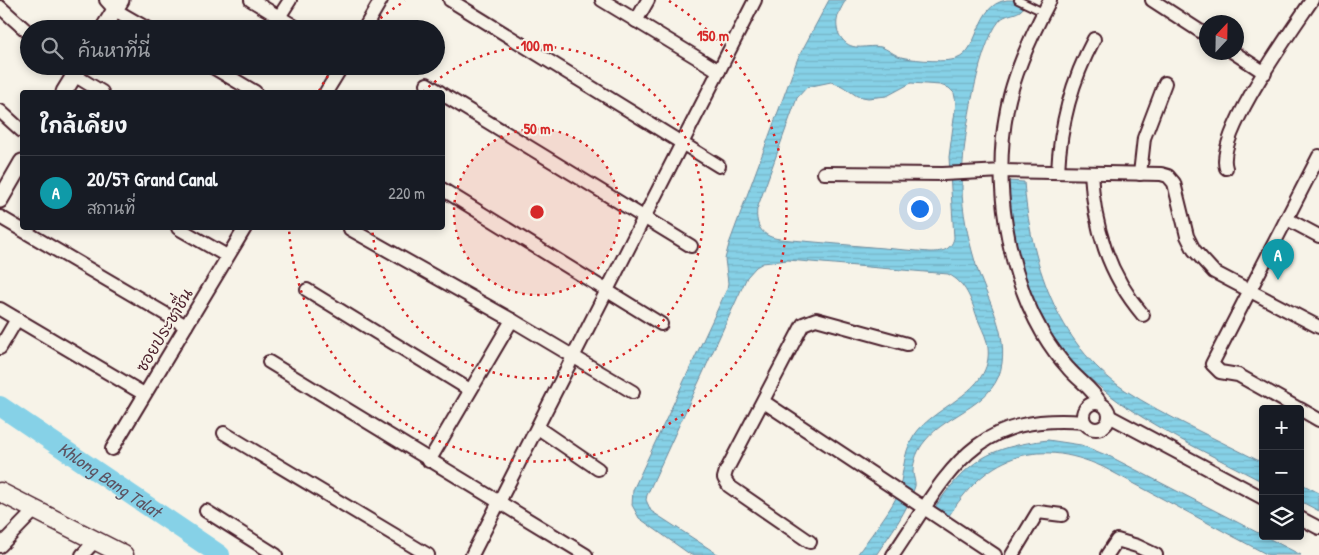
<!DOCTYPE html>
<html lang="th">
<meta charset="utf-8">
<style>
:root{--surface:#171b24;--page:#242831;--text:#f1f3f6;--muted:#9ea1a6;--line:#363941;--accent:#c8321e}
body{margin:0;font-family:"Patrick Hand","Playpen Sans Thai",sans-serif;background:var(--page);color:var(--text)}
.controls{position:absolute;right:15px;bottom:15px;display:grid;overflow:hidden;border-radius:5px;box-shadow:0 2px 8px #0003}
.controls button{width:45px;height:45px;display:grid;place-items:center;padding:0;border:0;border-bottom:1px solid var(--line);background:var(--surface);color:var(--text);font:25px sans-serif}
.compass{position:absolute;left:1199px;top:15px;width:45px;height:45px;border-radius:50%;background:var(--surface);box-shadow:0 2px 8px #0003;rotate:22deg}
.you{position:absolute;left:919px;top:208px;width:18px;height:18px;margin:-12px;border:4px solid #fff;border-radius:50%;background:#1a73e8;box-shadow:0 0 0 8px #1a73e833}
.badge{display:grid;place-items:center;width:32px;height:32px;border-radius:50%;background:var(--accent);color:#fff;font-size:16px;font-weight:700}
.pin{position:absolute;translate:-50% -41px;filter:drop-shadow(0 1px 2px #0008)}
.pin::after{content:'';position:absolute;top:26px;width:18px;height:15px;background:inherit;clip-path:polygon(0 0,100% 0,50% 100%)}
.list{margin:0;padding:0;list-style:none}
h2{display:flex;justify-content:space-between;align-items:center;height:65px;margin:0;padding:0 20px;font-size:21px}
h2 small{font-size:16px;font-weight:400;color:var(--muted)}
.list li{display:grid;grid-template-columns:32px 1fr auto;gap:15px;align-items:center;box-sizing:border-box;height:75px;padding:0 20px;border-top:1px solid var(--line)}
.list b{display:block;font-size:19px;white-space:nowrap}
.list p{margin:0;font-size:16px;white-space:nowrap;color:var(--muted)}
.list em{font-size:16px;font-style:normal;color:var(--muted)}
.icon{flex:none;width:28px;height:28px;fill:none;stroke:currentColor;stroke-width:2;stroke-linecap:round;stroke-linejoin:round}
.map{position:relative;flex:none;width:1319px;height:555px;overflow:hidden}
.search{position:absolute;background:var(--surface);box-shadow:0 2px 8px #0003;left:20px;top:20px;width:425px;height:55px;display:flex;align-items:center;gap:12px;box-sizing:border-box;padding:0 18px;border-radius:28px;color:var(--muted);font-size:19px}
.panel{position:absolute;background:var(--surface);box-shadow:0 2px 8px #0003;left:20px;top:90px;width:425px;height:140px;border-radius:5px}
.map>svg:first-child{display:block}
.water{fill:url(#water-rules);stroke:#6e8a9c;fill-rule:evenodd}
.lines{fill:none;stroke-linecap:round;stroke-linejoin:round}
.river{stroke:#86d1e7;stroke-width:20}
.service-casing{stroke:#4a1f2b;stroke-width:10}
.minor-casing{stroke:#4a1f2b;stroke-width:16}
.tertiary-casing{stroke:#4a1f2b;stroke-width:19}
.secondary-casing{stroke:#4a1f2b;stroke-width:21}
.service{stroke:#f7f3e8;stroke-width:6}
.minor{stroke:#f7f3e8;stroke-width:12}
.tertiary{stroke:#f7f3e8;stroke-width:15}
.secondary{stroke:#f7f3e8;stroke-width:18}
.ring{fill:none;stroke:#d62828;stroke-width:2.5;stroke-dasharray:2.5 5}
.labels{text-anchor:middle;stroke-width:4;stroke-linejoin:round;paint-order:stroke}
.street-label{font-size:16px;fill:#4a1f2b;stroke:#f7f3e8}
.water-label{font-size:18px;font-style:italic;fill:#5c5463;stroke:#f7f3e8}
.centre{fill:#d62828;stroke:#f7f3e8;stroke-width:2.5}
.ring-label{font-size:15px;text-anchor:middle;font-weight:bold;fill:#d62828;stroke:#f7f3e8;stroke-width:4;stroke-linejoin:round;paint-order:stroke}
</style>
<div class="map">
<svg width="1319" height="555" viewBox="0 0 1319 555">
<defs>
<pattern id="water-rules" width="6" height="5" patternUnits="userSpaceOnUse" patternTransform="scale(1.25)"><rect width="6" height="5" fill="#86d1e7"/><path d="M0 2.5h6" fill="none" stroke="#75b3c6"/></pattern>
</defs>
<rect width="100%" height="100%" fill="#f7f3e8"/>
<filter id="ink" filterUnits="userSpaceOnUse"><feTurbulence type="fractalNoise" baseFrequency=".02" numOctaves="2"/><feDisplacementMap in="SourceGraphic" scale="10" xChannelSelector="R" yChannelSelector="G"/><feConvolveMatrix kernelMatrix="1 2 1 2 8 2 1 2 1" color-interpolation-filters="sRGB"/></filter>
<g filter="url(#ink)">
<g class="water">
<path d="M 829,0 L 846,0 C 838,12 832,26 842,39 C 853,53 867,44 881,47 C 887,49 892,53 898,56 C 908,60 940,62 951,60 C 982,57 972,5 1007,0 C 1015,0 1023,0 1030,0 C 1027,3 1024,8 1020,11 C 1014,15 1006,14 1000,20 C 976,48 961,151 962,188 C 962,211 968,237 974,258 C 983,293 1007,326 1002,363 C 997,405 948,412 925,441 C 918,449 913,461 913,472 C 913,477 916,482 915,486 C 908,511 890,534 876,555 L 857,555 C 868,539 888,514 896,498 C 905,478 901,455 914,436 C 935,403 998,392 987,342 C 985,334 980,325 977,317 C 971,299 966,283 948,274 L 788,260 L 763,263 L 756,267 L 747,277 L 647,495 L 646,500 L 651,511 L 719,555 L 691,555 L 639,518 L 632,505 L 633,490 L 727,289 L 728,283 L 725,259 L 729,244 L 798,58 ZM 831,82 L 842,86 L 857,96 L 868,98 L 887,96 L 911,83 L 940,85 L 949,88 L 954,93 L 956,103 L 949,157 L 954,238 C 951,251 941,252 929,252 L 780,239 C 763,237 755,227 757,209 L 797,98 L 807,87 Z"/>
<path d="M 1008,181 L 1024,182 C 1030,259 1056,344 1125,390 C 1166,417 1219,440 1263,463 L 1263,482 C 1166,431 1058,389 1022,275 C 1013,245 1011,212 1008,181 Z"/>
<path d="M 1048,440 L 1081,445 L 1111,457 L 1301,555 L 1268,555 L 1103,467 C 1034,436 985,457 947,519 L 933,510 C 967,461 988,447 1048,440 Z"/>
<path d="M 1300,483 L 1319,493 L 1319,511 L 1300,501 Z"/>
</g>
<g class="lines">
<path class="river" id="s1" d="M 0,406 L 220,555"/>
<g class="service-casing">
<path id="service" d="M 1018,0 L 1043,12"/>
</g>
<g class="minor-casing">
<g id="minor">
<path d="M 106,0 L 115,10 L 148,29"/>
<path d="M 251,0 L 299,29"/>
<path d="M 450,0 L 719,166"/>
<path d="M 602,0 L 719,71"/>
<path d="M 1050,0 C 1032,34 1014,72 1007,109 C 993,182 1006,270 1043,334 C 1050,346 1059,358 1068,368 C 1079,381 1093,389 1101,404"/>
<path d="M 1152,0 L 1206,35"/>
<path d="M 0,7 L 29,33"/>
<path d="M 279,17 L 290,0"/>
<path d="M 636,21 L 648,0"/>
<path d="M 364,29 L 381,0"/>
<path d="M 1233,52 L 1265,73"/>
<path d="M 64,66 L 74,75 L 102,92"/>
<path d="M 211,66 L 255,92"/>
<path d="M 427,84 L 440,92"/>
<path d="M 326,92 L 342,66"/>
<path d="M 442,94 L 691,246"/>
<path d="M 0,111 L 22,131"/>
<path d="M 1226,168 C 1215,136 1292,30 1312,0"/>
<path d="M 1058,172 C 1060,125 1071,82 1094,39"/>
<path d="M 824,173 L 943,174 L 1003,171 L 1161,174 L 1168,176 L 1174,183 L 1187,236 L 1194,250 L 1214,272 L 1319,327"/>
<path d="M 1091,173 C 1094,227 1108,274 1143,315"/>
<path d="M 1140,174 L 1144,138 L 1165,83"/>
<path d="M 442,189 L 661,324"/>
<path d="M 0,217 L 186,326"/>
<path d="M 1287,219 L 1319,236"/>
<path d="M 178,228 L 227,256"/>
<path d="M 350,229 L 512,320 L 633,392"/>
<path d="M 307,290 L 470,390"/>
<path d="M 0,309 L 144,394"/>
<path d="M 0,348 L 17,319"/>
<path d="M 269,362 L 586,555"/>
<path d="M 764,402 L 995,555"/>
<circle cx="1096" cy="416" r="13"/>
<path d="M 1299,409 L 1238,375 L 1220,372 L 1212,364 L 1319,156"/>
<path d="M 1300,409 L 1319,420"/>
<path d="M 1109,416 L 1263,498"/>
<path d="M 538,428 L 598,469"/>
<path d="M 224,433 L 428,555"/>
<path d="M 112,449 L 245,228"/>
<path d="M 429,461 L 512,320"/>
<path d="M 206,511 L 276,555"/>
<path d="M 1300,518 L 1319,528"/>
<path d="M 810,542 L 729,486 L 724,478 L 726,471 L 803,324 L 816,319 L 907,344"/>
<path d="M 0,546 L 36,509"/>
<path d="M 82,555 L 96,540"/>
<path d="M 472,555 L 755,0"/>
<path d="M 893,555 C 948,474 971,412 1084,422"/>
<path d="M 1012,555 L 1038,512 L 1062,515"/>
<path d="M 1107,555 L 1117,540 L 1137,546 L 1156,555"/>
</g>
</g>
<g class="tertiary-casing">
<g id="tertiary">
<path d="M 103,29 L 121,0"/>
<path d="M 64,92 L 80,66"/>
<path d="M 0,200 L 22,162"/>
</g>
</g>
<g class="secondary-casing">
<path id="secondary" d="M 0,492 L 124,555"/>
</g>
<use href="#service" class="service"/>
<use href="#minor" class="minor"/>
<use href="#tertiary" class="tertiary"/>
<use href="#secondary" class="secondary"/>
</g>
</g>
<circle cx="537" cy="212" r="83" fill="#d62828" fill-opacity=".12"/>
<g class="ring">
<circle cx="537" cy="212" r="83"/>
<path d="M423 92A166 166 0 1 1 372 228"/>
<path d="M319 91A249 249 0 0 1 334 67M369 28A249 249 0 0 1 405 1M669 1A249 249 0 1 1 289 229"/>
</g>
<g class="labels">
<g class="street-label">
<text transform="translate(164 330) rotate(-59)" y="6">ซอยประชาชื่น</text>
</g>
<g class="water-label">
<text dy="6" stroke="none"><textPath href="#s1" startOffset="132">Khlong Bang Talat</textPath></text>
</g>
</g>
<circle cx="537" cy="212" r="8" class="centre"/>
<g class="ring-label">
<text x="713" y="41">150 m</text>
<text x="537" y="51">100 m</text>
<text x="537" y="134">50 m</text>
</g>
</svg>
<div class="controls">
<button>+</button>
<button>−</button>
<button><svg class="icon" aria-label="layers" viewBox="0 0 24 24"><path d="M12 4l9 5-9 5-9-5zM3 14l9 5 9-5"/></svg></button>
</div>
<svg class="compass" viewBox="-18 -18 36 36"><path d="M0-13l5 13h-10z" fill="#e53935"/><path d="M0 13l5-13h-10z" fill="#9ea1a6"/></svg>
<div class="you"></div>
<div class="pin badge" style="left:1278px;top:280px;background:#0f9aa8">A</div>
<div class="search"><svg class="icon" aria-label="search" viewBox="0 0 24 24"><circle cx="10" cy="10" r="6"/><path d="M15 15l6 6"/></svg>ค้นหาที่นี่</div>
<section class="panel">
<h2>ใกล้เคียง<small></small></h2>
<ul class="list">
<li><span class="badge" style="background:#0f9aa8">A</span><div><b>20/57 Grand Canal</b><p>สถานที่</p></div><em>220 m</em></li>
</ul>
</section>
</div>
